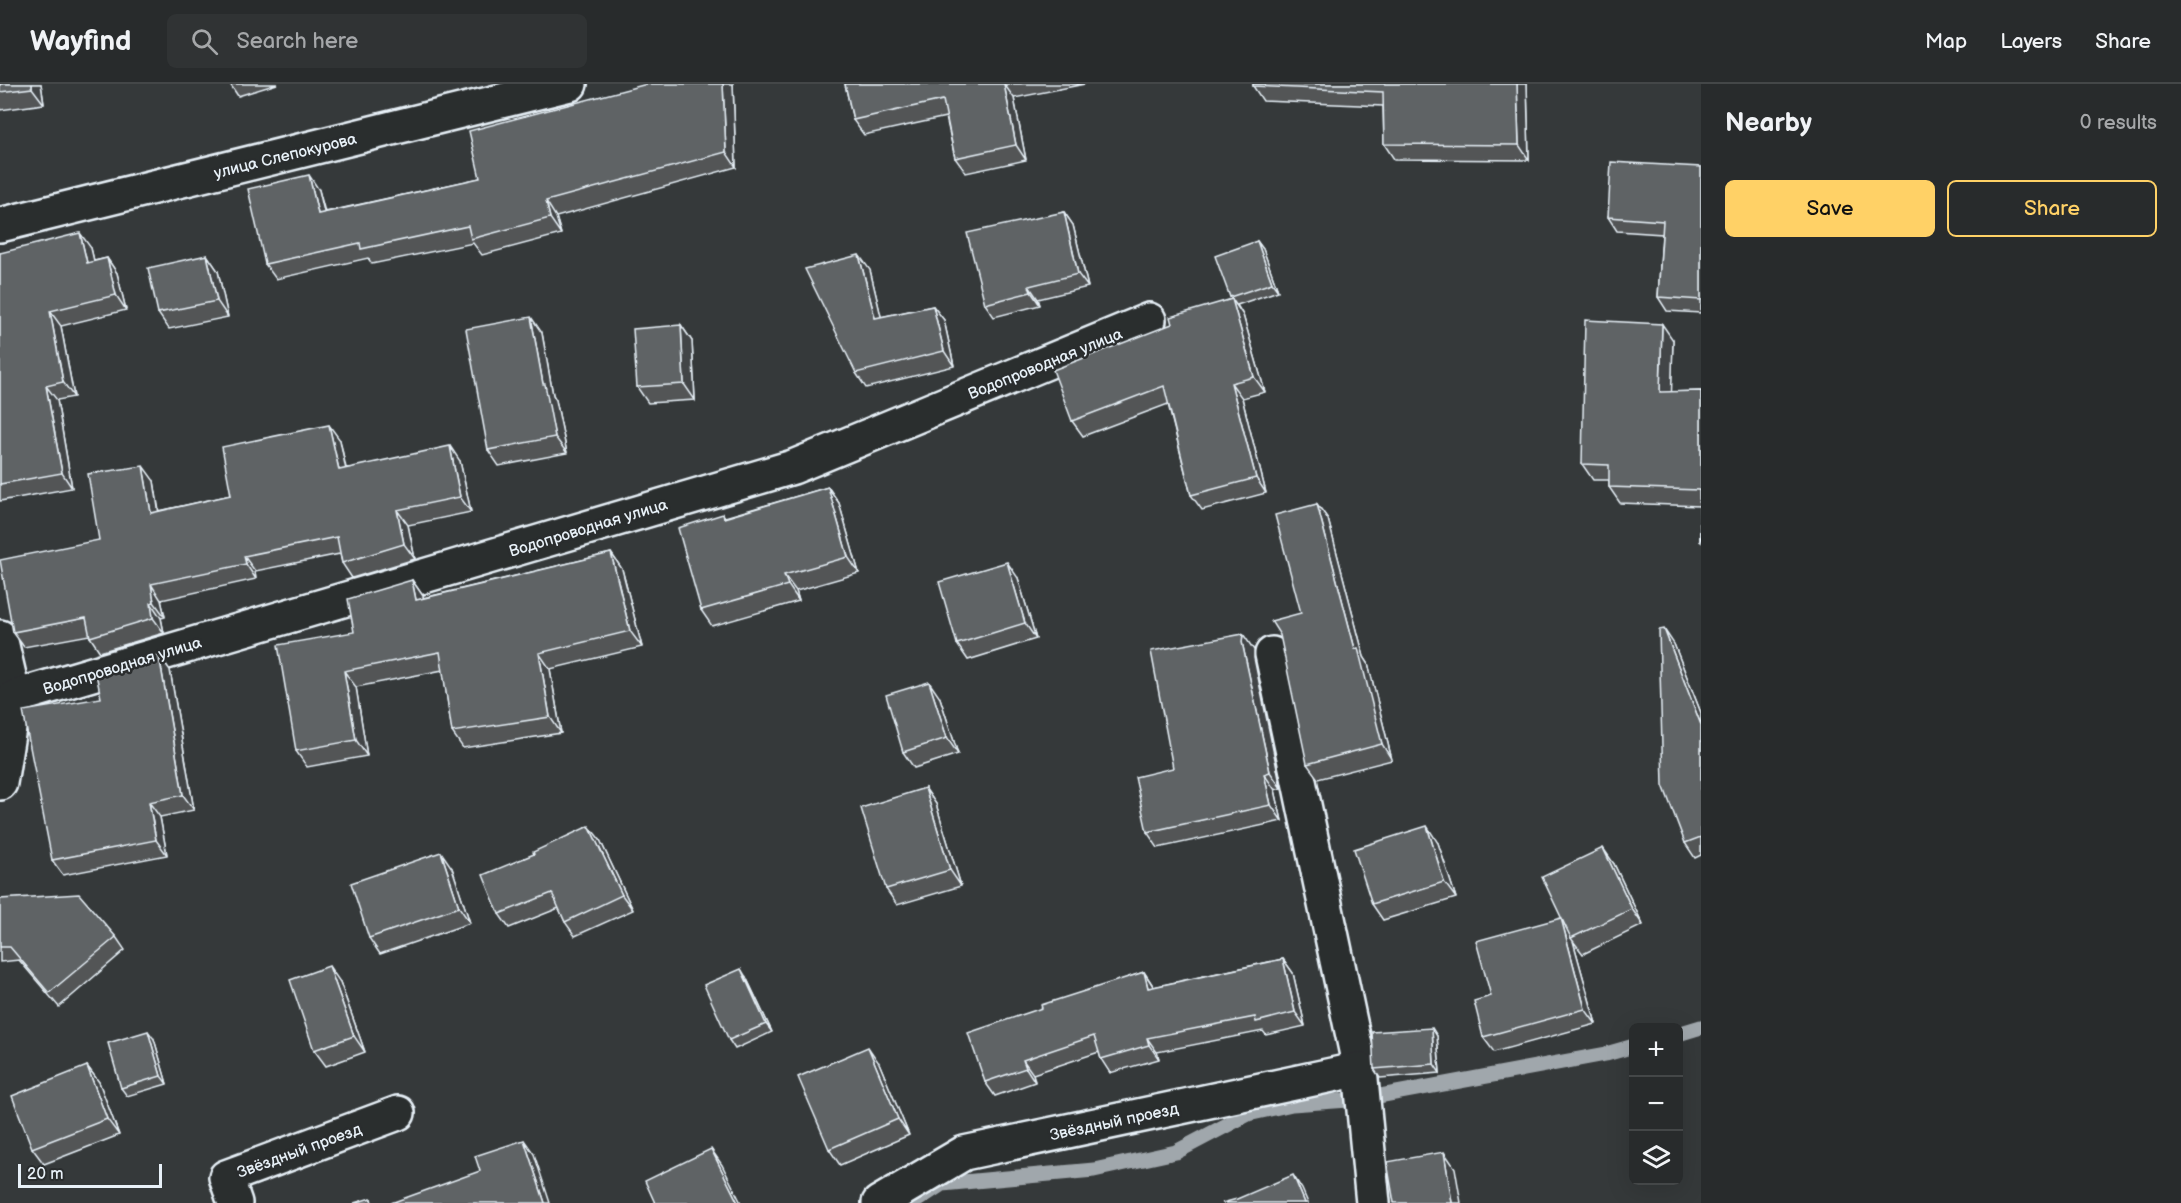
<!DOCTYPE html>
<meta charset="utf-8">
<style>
:root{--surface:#282b2c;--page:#303334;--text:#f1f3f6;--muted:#a5a7a9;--line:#444748;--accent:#ffd166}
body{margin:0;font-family:"Balsamiq Sans",sans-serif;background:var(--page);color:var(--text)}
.controls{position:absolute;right:18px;bottom:18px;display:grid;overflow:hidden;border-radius:9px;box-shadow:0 6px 24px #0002}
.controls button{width:54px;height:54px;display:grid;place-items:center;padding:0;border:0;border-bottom:2px solid var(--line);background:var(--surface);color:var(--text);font:30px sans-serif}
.scale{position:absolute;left:18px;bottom:15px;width:144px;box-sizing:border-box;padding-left:6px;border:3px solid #e8f1f8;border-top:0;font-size:16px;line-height:21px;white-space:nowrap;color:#e8f1f8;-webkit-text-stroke:4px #2a2d2e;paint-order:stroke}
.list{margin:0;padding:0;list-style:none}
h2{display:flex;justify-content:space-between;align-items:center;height:78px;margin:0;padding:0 24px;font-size:26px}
h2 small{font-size:20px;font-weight:400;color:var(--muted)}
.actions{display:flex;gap:12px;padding:18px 24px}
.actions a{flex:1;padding:14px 0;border:2px solid var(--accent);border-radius:9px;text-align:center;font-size:21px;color:var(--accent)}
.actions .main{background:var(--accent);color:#111}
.icon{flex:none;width:33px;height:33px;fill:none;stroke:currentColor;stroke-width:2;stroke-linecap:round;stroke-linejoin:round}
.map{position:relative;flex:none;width:1701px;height:1119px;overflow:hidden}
header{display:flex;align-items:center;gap:36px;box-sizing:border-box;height:84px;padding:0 30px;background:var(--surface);border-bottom:2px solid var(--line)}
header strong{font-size:28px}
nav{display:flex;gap:33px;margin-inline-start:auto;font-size:21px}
.search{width:420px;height:54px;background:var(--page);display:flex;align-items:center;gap:15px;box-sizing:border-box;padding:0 21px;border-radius:9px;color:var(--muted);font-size:22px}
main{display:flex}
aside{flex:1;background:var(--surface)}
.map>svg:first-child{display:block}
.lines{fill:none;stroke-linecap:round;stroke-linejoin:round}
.stream{stroke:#a0a7ac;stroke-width:15}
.minor-casing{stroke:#e8f1f8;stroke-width:38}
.minor{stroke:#2a2d2e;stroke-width:33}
.wall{fill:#525557;stroke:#e8f1f8;stroke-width:1.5}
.shaded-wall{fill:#424547;stroke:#e8f1f8;stroke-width:1.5}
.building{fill:#5f6365;stroke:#e8f1f8;stroke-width:1.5}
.labels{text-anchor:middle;stroke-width:5;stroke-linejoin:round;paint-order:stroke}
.street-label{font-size:16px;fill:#e8f1f8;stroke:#2a2d2e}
</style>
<header>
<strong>Wayfind</strong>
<div class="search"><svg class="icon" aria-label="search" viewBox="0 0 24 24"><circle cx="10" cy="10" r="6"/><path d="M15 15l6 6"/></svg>Search here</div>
<nav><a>Map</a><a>Layers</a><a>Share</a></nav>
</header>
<main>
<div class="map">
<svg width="1701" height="1119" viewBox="0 0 1701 1119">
<rect width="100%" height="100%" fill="#35393a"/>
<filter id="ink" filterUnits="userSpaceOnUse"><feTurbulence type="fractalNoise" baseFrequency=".0167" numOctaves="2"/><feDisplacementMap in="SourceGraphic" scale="12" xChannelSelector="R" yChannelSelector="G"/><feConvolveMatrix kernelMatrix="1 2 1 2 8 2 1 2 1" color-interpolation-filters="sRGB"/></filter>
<g filter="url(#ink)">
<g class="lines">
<g class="stream">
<path d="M 1678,950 L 1701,943"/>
<path d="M 913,1119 L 942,1100 L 1094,1086 L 1176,1068 L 1248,1030 L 1292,1020 L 1363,1015 L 1606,970 L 1634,962"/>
</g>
<g class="minor-casing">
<g id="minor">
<path d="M 0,141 L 570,0"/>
<path d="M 0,553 L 14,613"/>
<path d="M 1272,570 L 1360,985"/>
<path d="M 0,699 L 14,613 L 793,383 L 1149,236"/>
<path d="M 235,1119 L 226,1093 L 398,1029"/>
<path d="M 879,1119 L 964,1069 L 1360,985 L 1373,1119"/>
</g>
</g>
<use href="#minor" class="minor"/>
</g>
<g class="wall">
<path d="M 0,0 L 41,0 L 44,20 L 0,26 Z"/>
<path d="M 230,0 L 277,0 L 238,12 Z"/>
<path d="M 733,0 L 736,83 L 556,133 L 561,150 L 482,171 L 473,159 L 372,180 L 368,174 L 276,195 L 265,180 L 319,106 L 325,128 L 480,94 Z"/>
<path d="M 845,0 L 1085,0 L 1014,14 L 1026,76 L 966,89 L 955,74 L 946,33 L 864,51 L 853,36 Z"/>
<path d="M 1253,0 L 1527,0 L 1529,76 L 1394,75 L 1384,60 L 1383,22 L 1263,17 L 1253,2 Z"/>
<path d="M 1701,83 L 1701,229 L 1667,227 L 1658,213 L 1662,150 L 1617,147 L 1608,133 Z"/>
<path d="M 1064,128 L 1073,141 L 1088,203 L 1038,215 L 1040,221 L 994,233 L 985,220 Z"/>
<path d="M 1257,157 L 1263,165 L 1278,207 L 1237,221 L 1243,231 L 1265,308 L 1242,314 L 1266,409 L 1202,426 L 1191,411 L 1168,320 L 1083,352 L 1072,337 L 1172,240 L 1232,215 L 1230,213 Z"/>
<path d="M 91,164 L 94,177 L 107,174 L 117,189 L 126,226 L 61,242 L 74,313 L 57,316 L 72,404 L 0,417 L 0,169 Z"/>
<path d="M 207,171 L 218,187 L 228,233 L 169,245 L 158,229 Z"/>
<path d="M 870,186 L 881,233 L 933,222 L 944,236 L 954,282 L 866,304 L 856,289 Z"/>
<path d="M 681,241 L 692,257 L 695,316 L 648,319 L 637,303 Z"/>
<path d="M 542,249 L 553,311 L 556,316 L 567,369 L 499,382 L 488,366 Z"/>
<path d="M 1673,256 L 1671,308 L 1701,307 L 1701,458 L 1700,457 L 1700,422 L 1620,419 L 1609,403 L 1609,396 L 1593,396 L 1582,380 Z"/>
<path d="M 340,356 L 346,384 L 460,377 L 471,428 L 408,441 L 415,475 L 352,494 L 342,479 L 340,470 L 255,487 L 256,495 L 161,516 L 165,533 L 161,534 L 164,549 L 100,568 L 90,553 L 89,551 L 24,563 L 13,548 L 154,397 L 159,427 L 231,411 Z"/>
<path d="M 828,403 L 839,419 L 859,489 L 796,507 L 799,517 L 712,542 L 701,526 L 723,430 L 725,433 Z"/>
<path d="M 1317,420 L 1328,435 L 1364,573 L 1368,579 L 1392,676 L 1318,695 L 1307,680 L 1301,529 Z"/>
<path d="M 611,469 L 622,485 L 642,563 L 550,585 L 561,649 L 463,664 L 452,648 L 443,586 L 356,603 L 367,672 L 307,683 L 296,667 L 354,548 L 412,496 L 423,512 L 423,514 Z"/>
<path d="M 1018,494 L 1036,555 L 968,576 L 957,560 Z"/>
<path d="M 1674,560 L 1701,629 L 1701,771 L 1695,774 L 1685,759 Z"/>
<path d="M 1254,566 L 1254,574 L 1281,704 L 1275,706 L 1282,737 L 1158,764 L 1147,748 L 1173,684 Z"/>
<path d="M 159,571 L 170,586 L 194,726 L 160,733 L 167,771 L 63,791 L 52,776 L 101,614 Z"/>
<path d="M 940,614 L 958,670 L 914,684 L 903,668 Z"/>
<path d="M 925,704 L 936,720 L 961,802 L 897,821 L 886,805 Z"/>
<path d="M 600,756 L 633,826 L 575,852 L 565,838 L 559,824 L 509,844 L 499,830 Z"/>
<path d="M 1438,759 L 1456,814 L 1383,836 L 1372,820 Z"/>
<path d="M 1614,780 L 1643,841 L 1583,870 L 1573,857 L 1596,940 L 1494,968 L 1483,953 L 1491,912 L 1563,838 Z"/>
<path d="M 452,784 L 470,839 L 380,870 L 369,854 Z"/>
<path d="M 0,815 L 116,853 L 125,866 L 59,923 L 19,876 L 0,878 Z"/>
<path d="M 1283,875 L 1293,889 L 1305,942 L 1266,951 L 1263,947 L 1157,968 L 1159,975 L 1110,989 L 1101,975 L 1099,968 L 1033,990 L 1035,998 L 995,1012 L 985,998 L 1042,924 L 1144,888 L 1154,903 Z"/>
<path d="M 746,893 L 772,948 L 735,965 L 729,956 Z"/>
<path d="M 340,898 L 365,968 L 326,982 L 314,966 Z"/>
<path d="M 1437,952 L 1440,989 L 1380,994 L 1374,985 Z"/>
<path d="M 154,955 L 167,1000 L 127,1012 L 121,1004 Z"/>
<path d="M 879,979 L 909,1051 L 840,1081 L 829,1065 Z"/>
<path d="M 87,982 L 99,998 L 119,1051 L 44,1080 L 32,1064 Z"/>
</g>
<g class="shaded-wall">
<path d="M 32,0 L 41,0 L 44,20 L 32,4 Z"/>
<path d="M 723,0 L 733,0 L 736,83 L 726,68 Z"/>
<path d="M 1004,0 L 1014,14 L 1026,76 L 1016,61 Z"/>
<path d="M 1517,0 L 1527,0 L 1529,76 L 1519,61 Z"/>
<path d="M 309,91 L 319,106 L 328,145 L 318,130 Z"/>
<path d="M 546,117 L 556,133 L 561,150 L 550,134 Z"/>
<path d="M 1064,128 L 1073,141 L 1088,203 L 1078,190 Z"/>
<path d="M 80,149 L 91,164 L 98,194 L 87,179 Z"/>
<path d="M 1257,157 L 1263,165 L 1278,207 L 1272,199 Z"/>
<path d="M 207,171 L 218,187 L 228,233 L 217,217 Z"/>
<path d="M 859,171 L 870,186 L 885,249 L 875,234 Z"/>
<path d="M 107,174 L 117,189 L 126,226 L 116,211 Z"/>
<path d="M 1029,202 L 1038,215 L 1040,221 L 1031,208 Z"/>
<path d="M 1232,215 L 1243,231 L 1265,308 L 1254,293 Z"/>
<path d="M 933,222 L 944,236 L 954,282 L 944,267 Z"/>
<path d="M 50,227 L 61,242 L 74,313 L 63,298 Z"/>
<path d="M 531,233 L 542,249 L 553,311 L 556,316 L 567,369 L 555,353 L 543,300 Z"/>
<path d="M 1662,240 L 1673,256 L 1671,324 L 1660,308 Z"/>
<path d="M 681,241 L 692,257 L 695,316 L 684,300 Z"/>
<path d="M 1231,299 L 1242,314 L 1266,409 L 1256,394 Z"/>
<path d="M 46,302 L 57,316 L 72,404 L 62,389 Z"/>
<path d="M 329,341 L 340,356 L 349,401 L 339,386 Z"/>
<path d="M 450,362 L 460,377 L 471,428 L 460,413 Z"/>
<path d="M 143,382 L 154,397 L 161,444 L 151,429 Z"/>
<path d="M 828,403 L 839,419 L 859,489 L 848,473 Z"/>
<path d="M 1317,420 L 1328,435 L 1364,573 L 1368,579 L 1392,676 L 1382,660 L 1355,565 Z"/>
<path d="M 397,426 L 408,441 L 415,475 L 404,460 Z"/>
<path d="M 611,469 L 622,485 L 642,563 L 630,547 Z"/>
<path d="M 244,472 L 255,487 L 256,495 L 246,480 Z"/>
<path d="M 1007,478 L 1018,494 L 1036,555 L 1025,539 Z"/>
<path d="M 784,491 L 796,507 L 799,517 L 788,501 Z"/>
<path d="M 412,496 L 423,512 L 427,532 L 416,516 Z"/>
<path d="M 151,500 L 161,516 L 165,533 L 154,518 Z"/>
<path d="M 151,519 L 161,534 L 164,549 L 153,534 Z"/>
<path d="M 1664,545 L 1674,560 L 1701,629 L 1701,641 Z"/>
<path d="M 1243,550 L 1254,566 L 1254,574 L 1281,704 L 1270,688 L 1242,558 Z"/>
<path d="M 539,569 L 550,585 L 561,649 L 550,633 Z"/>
<path d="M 159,571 L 170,586 L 194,726 L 183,711 Z"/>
<path d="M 344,587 L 356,603 L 367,672 L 356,656 Z"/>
<path d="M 929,598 L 940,614 L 958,670 L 947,654 Z"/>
<path d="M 1264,690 L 1275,706 L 1282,737 L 1271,721 Z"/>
<path d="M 925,704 L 936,720 L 961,802 L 950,786 Z"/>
<path d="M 149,718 L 160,733 L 167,771 L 156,756 Z"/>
<path d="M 589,742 L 600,756 L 633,826 L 622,811 Z"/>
<path d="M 1427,742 L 1438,759 L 1456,814 L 1444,798 Z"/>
<path d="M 1603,764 L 1614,780 L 1643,841 L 1632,825 Z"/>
<path d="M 441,768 L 452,784 L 470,839 L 459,823 Z"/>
<path d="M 1561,834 L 1571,849 L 1571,854 L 1573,857 L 1596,940 L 1585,925 Z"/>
<path d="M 1283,875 L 1293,889 L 1305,942 L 1295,928 Z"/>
<path d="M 329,882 L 340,898 L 365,968 L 354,952 Z"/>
<path d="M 741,885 L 746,893 L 772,948 L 766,940 Z"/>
<path d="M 1144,888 L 1153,902 L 1158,918 L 1148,904 Z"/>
<path d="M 1432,944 L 1437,952 L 1440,989 L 1434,980 Z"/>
<path d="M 148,947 L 154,955 L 167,1000 L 161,992 Z"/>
<path d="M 1147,954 L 1157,968 L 1159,975 L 1149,961 Z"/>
<path d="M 868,963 L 879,979 L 909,1051 L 898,1035 Z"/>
<path d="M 1023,976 L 1033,990 L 1035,998 L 1026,984 Z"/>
<path d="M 87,982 L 99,998 L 119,1051 L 107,1035 Z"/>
<path d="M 524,1056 L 534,1070 L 550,1119 L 545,1119 Z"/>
<path d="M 711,1065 L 722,1081 L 741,1119 L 738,1119 Z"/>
<path d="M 1444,1068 L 1455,1084 L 1461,1119 L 1452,1119 Z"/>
<path d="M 1293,1091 L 1302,1105 L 1308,1119 L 1305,1119 Z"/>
</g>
<g class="building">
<path d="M 0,0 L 32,0 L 32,4 L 0,8 Z"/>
<path d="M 647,0 L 723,0 L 726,68 L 546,117 L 550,134 L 471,155 L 468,142 L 361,165 L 360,159 L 265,180 L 248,105 L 309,91 L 318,130 L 480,94 L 469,47 Z"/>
<path d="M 845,0 L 1004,0 L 1016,61 L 955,74 L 943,16 L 853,36 Z"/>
<path d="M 1253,0 L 1517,0 L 1519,61 L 1384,60 L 1383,8 L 1253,2 Z"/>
<path d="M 1611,78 L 1701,83 L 1701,216 L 1658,213 L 1663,137 L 1608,133 Z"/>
<path d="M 1064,128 L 1078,190 L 1029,202 L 1031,208 L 985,220 L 967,149 Z"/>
<path d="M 80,149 L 87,179 L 107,174 L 116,211 L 50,227 L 63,298 L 46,302 L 62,389 L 0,400 L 0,169 Z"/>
<path d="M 1257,157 L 1272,199 L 1230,213 L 1215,172 Z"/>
<path d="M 207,171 L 217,217 L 158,229 L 148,184 Z"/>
<path d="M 859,171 L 875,234 L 933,222 L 944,267 L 856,289 L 805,185 Z"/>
<path d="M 1232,215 L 1254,293 L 1231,299 L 1256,394 L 1191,411 L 1164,302 L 1072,337 L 1053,286 L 1172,240 L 1170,233 Z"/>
<path d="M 531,233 L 543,300 L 545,300 L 555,353 L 488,366 L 466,245 Z"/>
<path d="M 1585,236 L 1662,240 L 1660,308 L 1701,307 L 1701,457 L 1700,457 L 1699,406 L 1609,403 L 1609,381 L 1582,380 Z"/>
<path d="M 681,241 L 684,300 L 637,303 L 633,245 Z"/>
<path d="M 329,341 L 339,386 L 450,362 L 460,413 L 397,426 L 404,460 L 342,479 L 337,453 L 244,472 L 246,480 L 151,500 L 154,518 L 151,519 L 153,534 L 90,553 L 86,534 L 13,548 L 0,476 L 99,456 L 88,390 L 143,382 L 151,429 L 231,411 L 222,363 Z"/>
<path d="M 828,403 L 848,473 L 784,491 L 788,501 L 701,526 L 678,444 L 723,430 L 724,434 Z"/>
<path d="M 1317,420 L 1355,565 L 1358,564 L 1382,660 L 1307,680 L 1280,551 L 1271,537 L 1301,529 L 1275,431 Z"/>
<path d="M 611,469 L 630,547 L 539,569 L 550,633 L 452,648 L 440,568 L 344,587 L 356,656 L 296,667 L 278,561 L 354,548 L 348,515 L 412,496 L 416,516 Z"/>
<path d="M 1007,478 L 1025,539 L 957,560 L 939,498 Z"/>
<path d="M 1664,545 L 1701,641 L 1701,753 L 1685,759 L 1663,701 L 1659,546 Z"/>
<path d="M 1243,550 L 1242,558 L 1270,688 L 1264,690 L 1271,721 L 1147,748 L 1135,693 L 1173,684 L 1151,567 Z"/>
<path d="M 159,571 L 183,711 L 149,718 L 156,756 L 52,776 L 23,627 L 101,614 L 96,590 Z"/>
<path d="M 929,598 L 947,654 L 903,668 L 886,611 Z"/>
<path d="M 925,704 L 950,786 L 886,805 L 861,724 Z"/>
<path d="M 589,742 L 622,811 L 565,838 L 552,809 L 499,830 L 483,791 L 534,770 L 533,768 Z"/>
<path d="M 1427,742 L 1444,798 L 1372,820 L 1354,765 Z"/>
<path d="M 1603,764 L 1632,825 L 1571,854 L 1542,793 Z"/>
<path d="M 441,768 L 459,823 L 369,854 L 351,799 Z"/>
<path d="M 79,810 L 116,853 L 49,909 L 10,863 L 0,863 L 0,815 Z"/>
<path d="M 1561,834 L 1585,925 L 1483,953 L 1474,917 L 1491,912 L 1476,857 Z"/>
<path d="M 1283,875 L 1295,928 L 1256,938 L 1255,933 L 1147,954 L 1149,961 L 1101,975 L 1094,952 L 1023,976 L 1026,984 L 985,998 L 968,949 L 1042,924 L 1041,921 L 1144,888 L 1148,904 Z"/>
<path d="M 329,882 L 354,952 L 314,966 L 290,896 Z"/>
<path d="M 741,885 L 766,940 L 729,956 L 704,901 Z"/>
<path d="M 1432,944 L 1434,980 L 1374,985 L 1372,948 Z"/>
<path d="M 148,947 L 161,992 L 121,1004 L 108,959 Z"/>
<path d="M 868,963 L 898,1035 L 829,1065 L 798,993 Z"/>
<path d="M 87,982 L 107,1035 L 32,1064 L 12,1012 Z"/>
<path d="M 524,1056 L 545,1119 L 391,1119 L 480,1087 L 475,1072 Z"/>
<path d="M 711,1065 L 738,1119 L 655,1119 L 645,1097 Z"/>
<path d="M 1444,1068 L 1452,1119 L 1394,1119 L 1387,1078 Z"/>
<path d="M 1293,1091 L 1305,1119 L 1222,1119 L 1237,1115 Z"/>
<path d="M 371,1114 L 372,1119 L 354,1119 Z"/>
</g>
</g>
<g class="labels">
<g class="street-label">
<text transform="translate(285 71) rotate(-14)" y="6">улица Слепокурова</text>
<text transform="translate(1045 279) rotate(-22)" y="6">Водопроводная улица</text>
<text transform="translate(588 443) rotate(-17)" y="6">Водопроводная улица</text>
<text transform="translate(122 581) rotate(-17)" y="6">Водопроводная улица</text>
<text transform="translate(1114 1037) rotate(-12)" y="6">Звёздный проезд</text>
<text transform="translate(299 1066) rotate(-20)" y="6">Звёздный проезд</text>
</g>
</g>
</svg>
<div class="controls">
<button>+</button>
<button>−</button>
<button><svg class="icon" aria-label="layers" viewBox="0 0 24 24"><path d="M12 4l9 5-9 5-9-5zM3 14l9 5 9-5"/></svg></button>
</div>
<div class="scale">20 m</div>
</div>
<aside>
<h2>Nearby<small>0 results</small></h2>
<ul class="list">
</ul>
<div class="actions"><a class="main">Save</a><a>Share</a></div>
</aside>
</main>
